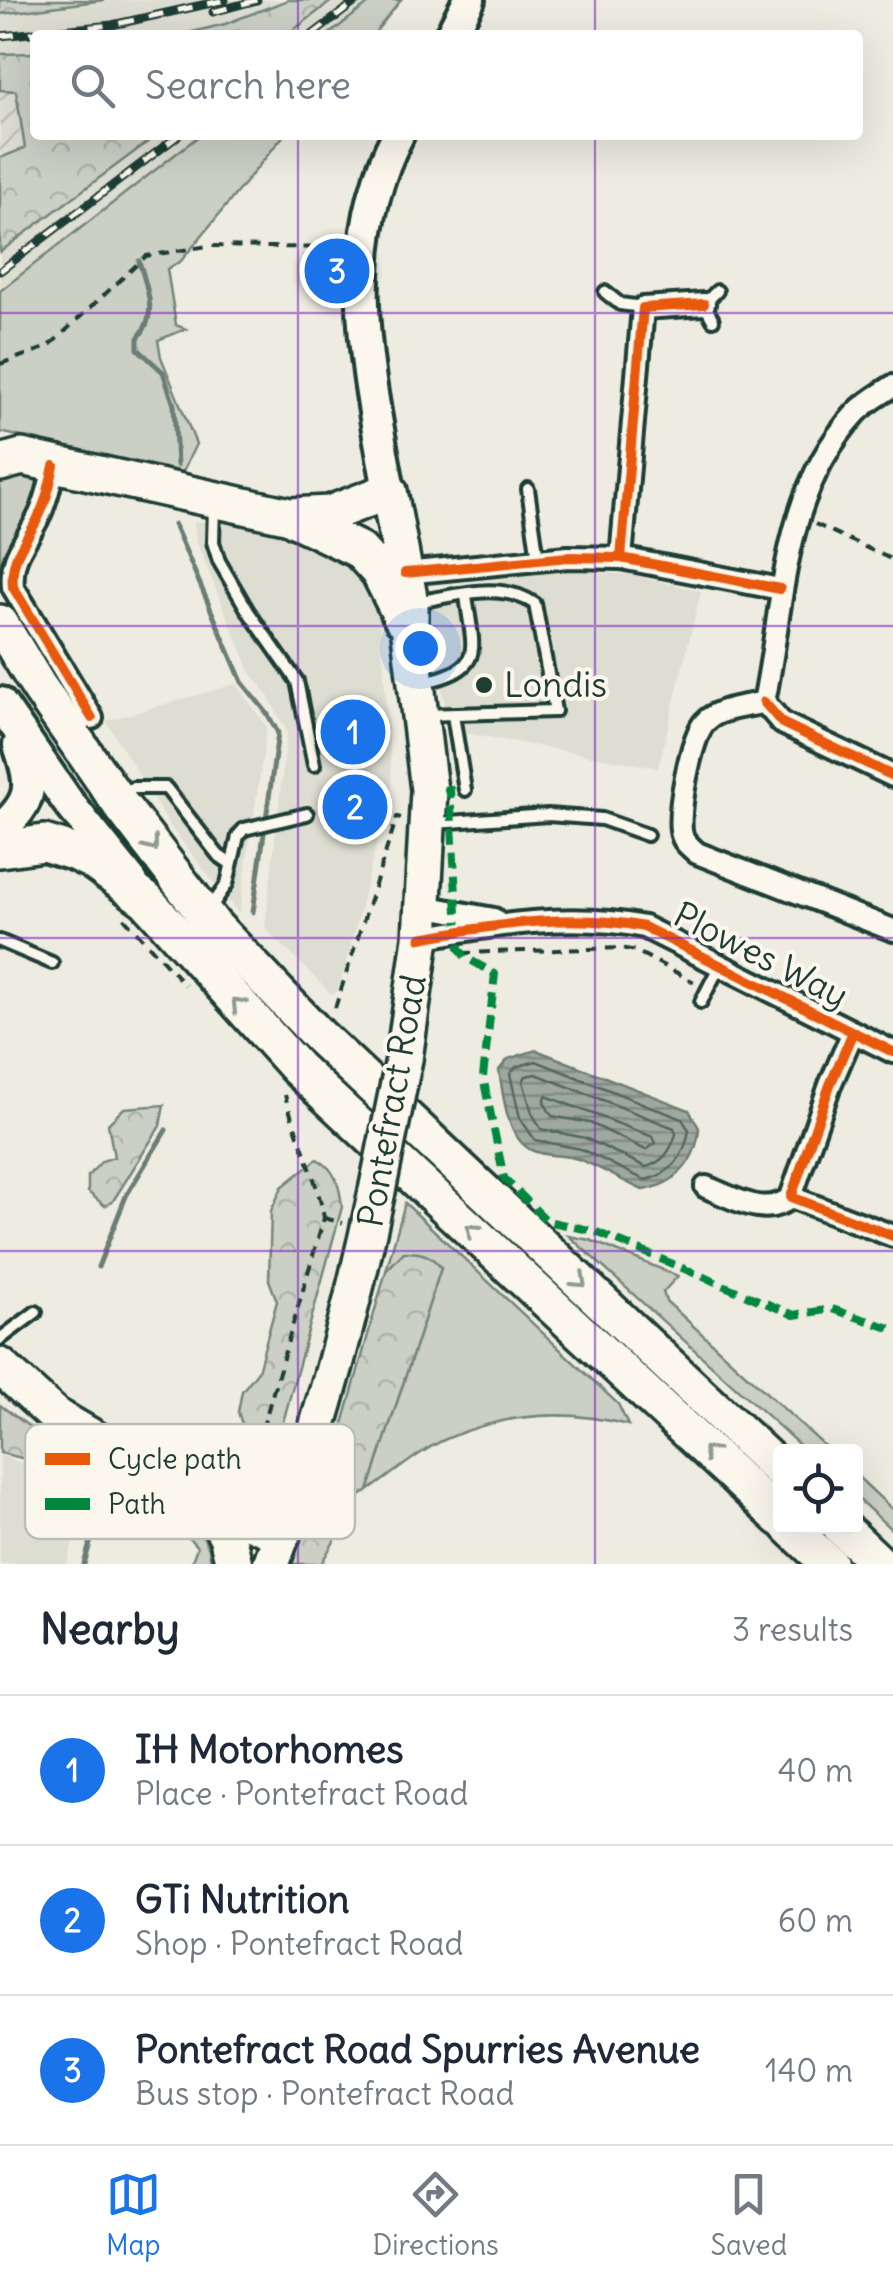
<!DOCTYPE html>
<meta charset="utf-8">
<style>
:root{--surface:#fff;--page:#f6f6f7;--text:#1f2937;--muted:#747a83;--line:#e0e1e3;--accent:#1a73e8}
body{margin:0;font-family:Delius,sans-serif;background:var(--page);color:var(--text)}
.controls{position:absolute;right:30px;bottom:30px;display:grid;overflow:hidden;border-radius:10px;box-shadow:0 10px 40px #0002}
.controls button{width:90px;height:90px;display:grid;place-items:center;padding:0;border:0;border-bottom:2px solid var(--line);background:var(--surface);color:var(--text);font:50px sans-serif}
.you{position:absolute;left:420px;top:648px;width:35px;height:35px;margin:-25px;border:8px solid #fff;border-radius:50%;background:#1a73e8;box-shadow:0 0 0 15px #1a73e833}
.badge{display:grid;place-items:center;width:65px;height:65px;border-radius:50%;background:var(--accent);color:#fff;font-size:32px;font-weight:700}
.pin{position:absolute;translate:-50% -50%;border:5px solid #fff;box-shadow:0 2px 10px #0006}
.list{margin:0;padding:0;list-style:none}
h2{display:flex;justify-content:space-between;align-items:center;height:130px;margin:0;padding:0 40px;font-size:42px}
h2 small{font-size:32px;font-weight:400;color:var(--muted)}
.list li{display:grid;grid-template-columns:65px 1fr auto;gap:30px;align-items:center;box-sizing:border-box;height:150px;padding:0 40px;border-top:2px solid var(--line)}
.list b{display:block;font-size:38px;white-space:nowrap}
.list p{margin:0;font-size:32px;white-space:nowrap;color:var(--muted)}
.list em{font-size:32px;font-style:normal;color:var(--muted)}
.icon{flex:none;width:55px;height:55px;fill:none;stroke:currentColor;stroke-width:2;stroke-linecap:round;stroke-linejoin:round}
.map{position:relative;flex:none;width:893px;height:1564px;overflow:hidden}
.search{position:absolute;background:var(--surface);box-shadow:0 10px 40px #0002;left:30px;right:30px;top:30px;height:110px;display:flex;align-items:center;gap:25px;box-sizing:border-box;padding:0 35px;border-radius:10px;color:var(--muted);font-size:38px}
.sheet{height:580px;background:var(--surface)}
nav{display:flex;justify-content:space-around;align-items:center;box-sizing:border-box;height:140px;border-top:2px solid var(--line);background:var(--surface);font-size:28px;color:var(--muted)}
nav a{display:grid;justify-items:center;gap:5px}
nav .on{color:var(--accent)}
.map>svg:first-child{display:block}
.built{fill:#ddddd2}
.industrial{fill:url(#industrial-furrows)}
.grass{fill:#cbcfc4;stroke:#75867c;stroke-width:2.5}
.forest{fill:url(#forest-crowns);stroke:#75867c;stroke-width:2.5}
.water{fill:url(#water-rules);stroke:#6c7d74;stroke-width:2.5}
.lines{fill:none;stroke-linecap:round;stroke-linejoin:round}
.shore{stroke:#52685f;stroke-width:2.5}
.stream{stroke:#6c7d74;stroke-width:5}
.lane-casing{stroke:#1f3d34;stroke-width:18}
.street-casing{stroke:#1f3d34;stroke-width:28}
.primary-casing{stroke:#1f3d34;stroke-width:38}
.highway-casing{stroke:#1f3d34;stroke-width:42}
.path{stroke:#1f3d34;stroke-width:4;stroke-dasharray:10 8;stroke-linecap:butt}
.lane{stroke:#fbf7ec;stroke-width:10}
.street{stroke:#fbf7ec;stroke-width:20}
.primary{stroke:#fbf7ec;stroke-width:30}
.highway{stroke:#fbf7ec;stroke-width:35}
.rail-casing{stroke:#1f3d34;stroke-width:9}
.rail{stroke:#fbf7ec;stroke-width:5;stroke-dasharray:15;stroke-linecap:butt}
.highway-bridge-casing{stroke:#1f3d34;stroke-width:42;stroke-linecap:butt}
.highway-bridge{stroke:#fbf7ec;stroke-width:35}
.quiet{stroke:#00873e;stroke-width:8;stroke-dasharray:15 8;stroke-linecap:butt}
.cycleway-casing{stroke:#fbf7ec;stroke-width:16}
.cycleway{stroke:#e8590c;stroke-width:10}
.oneway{stroke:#8d9a90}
.grid{fill:none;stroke:#7b2cbf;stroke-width:2.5;stroke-opacity:0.55}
.poi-dot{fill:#1f3d34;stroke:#fbf7ec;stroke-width:4}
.labels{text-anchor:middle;stroke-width:8;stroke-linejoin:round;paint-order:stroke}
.poi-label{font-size:35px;fill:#1f3d34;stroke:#fbf7ec;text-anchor:start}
.street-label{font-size:35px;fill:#1f3d34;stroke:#fbf7ec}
.key{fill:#fbf7ec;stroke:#b9bfb5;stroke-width:2.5}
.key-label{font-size:28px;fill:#1f3d34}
</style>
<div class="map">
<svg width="893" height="1564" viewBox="0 0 893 1564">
<defs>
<pattern id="industrial-furrows" width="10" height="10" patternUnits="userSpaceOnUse" patternTransform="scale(2.5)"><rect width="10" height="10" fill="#ddddd2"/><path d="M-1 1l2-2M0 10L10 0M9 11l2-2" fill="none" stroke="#bdbfb5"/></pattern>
<pattern id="forest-crowns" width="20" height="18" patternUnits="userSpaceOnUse" patternTransform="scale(2.5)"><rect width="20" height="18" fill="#cbcfc4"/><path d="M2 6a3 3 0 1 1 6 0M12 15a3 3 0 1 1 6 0" fill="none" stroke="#aeb3a9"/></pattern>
<pattern id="water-rules" width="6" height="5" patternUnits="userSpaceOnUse" patternTransform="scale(2.5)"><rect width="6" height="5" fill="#9fa89f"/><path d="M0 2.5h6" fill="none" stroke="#818a82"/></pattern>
</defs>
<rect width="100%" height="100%" fill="#eeece1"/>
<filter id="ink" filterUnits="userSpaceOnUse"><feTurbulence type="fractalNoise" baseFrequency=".01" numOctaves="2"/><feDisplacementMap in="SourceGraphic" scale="20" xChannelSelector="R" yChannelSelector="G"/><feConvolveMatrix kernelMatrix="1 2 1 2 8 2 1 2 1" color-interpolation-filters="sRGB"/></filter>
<g filter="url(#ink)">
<g class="built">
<path d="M 0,0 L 401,0 L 373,35 L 35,35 L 35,135 L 285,135 L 181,261 L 0,362 L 0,158 L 25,148 L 15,91 L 0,90 Z"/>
<path d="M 248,520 L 298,531 L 296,539 L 316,544 L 350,563 L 373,596 L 380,619 L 392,783 L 350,949 L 337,992 L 331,994 L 265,928 L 287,732 L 270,699 L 250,671 L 196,541 L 194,522 Z"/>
<path d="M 570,571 L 630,575 L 701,591 L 658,768 L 449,730 L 427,593 L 530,574 Z"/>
<path d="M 236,684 L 267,727 L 239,914 L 169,825 L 106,721 Z"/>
<path d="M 0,1455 L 52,1475 L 83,1505 L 67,1564 L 0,1564 Z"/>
</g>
<path class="industrial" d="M 0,90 L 16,91 L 25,148 L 0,158 Z"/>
<g class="grass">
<path d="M 373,0 L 401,0 L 373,35 L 328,35 Z"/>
<path d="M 200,135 L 284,135 L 181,261 L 167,269 L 176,325 L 186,329 L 158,340 L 161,357 L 196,444 L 182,473 L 0,432 L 0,291 Z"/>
<path d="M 8,470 L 34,477 C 52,502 16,531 6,555 C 3,563 3,570 3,579 L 0,580 L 0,472 Z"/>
<path d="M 405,1203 L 618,1404 L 628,1425 C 567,1409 505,1413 446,1439 C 419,1451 393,1474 368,1491 L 441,1268 L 404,1252 L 386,1271 Z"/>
<path d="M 569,1236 L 590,1240 L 678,1276 L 663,1292 L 666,1301 L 830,1451 L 806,1451 Z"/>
<path d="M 856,1475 L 893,1510 L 893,1531 L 856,1497 Z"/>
</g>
<g class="forest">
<path d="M 0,0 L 104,0 L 0,14 Z"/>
<path d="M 288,0 L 333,0 L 287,35 L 180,35 L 225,24 Z"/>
<path d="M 35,53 L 35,135 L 157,135 L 0,252 L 0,158 L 25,148 L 16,91 L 0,90 L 0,54 Z"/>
<path d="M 164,1105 L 160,1126 L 113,1201 L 105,1206 L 88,1192 L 88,1176 L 102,1161 L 114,1157 L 108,1124 L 124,1108 Z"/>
<path d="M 317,1159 C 336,1169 340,1187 342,1207 L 276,1448 L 260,1466 L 231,1468 L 155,1445 L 148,1434 L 178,1430 L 234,1437 L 242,1424 L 238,1412 L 242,1391 L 258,1371 L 277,1301 L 269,1280 L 271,1211 L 282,1187 Z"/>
<path d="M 404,1252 C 420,1252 431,1254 441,1268 L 368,1491 L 360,1496 L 321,1564 L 292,1564 L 341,1431 L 386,1271 Z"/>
<path d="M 0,1405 L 54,1445 L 171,1499 L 195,1519 L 209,1549 L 211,1564 L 191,1564 L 197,1547 C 179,1524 153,1511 133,1490 C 112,1494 108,1500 101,1519 C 77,1471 50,1464 0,1453 Z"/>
</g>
<path class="water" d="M 536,1050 L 689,1110 L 699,1128 C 697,1161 676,1185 643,1190 C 622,1181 600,1167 578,1159 C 563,1154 546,1157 531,1150 C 506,1137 503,1093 499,1070 L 508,1059 Z"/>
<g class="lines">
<g class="shore">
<path d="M 536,1061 L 682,1119 L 689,1130 C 685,1156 671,1175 645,1180 L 581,1149 L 535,1140 L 520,1118 L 510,1074 L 516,1067 Z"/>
<path d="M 536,1074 L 674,1128 L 676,1134 C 671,1150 664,1162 646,1167 L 585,1138 L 541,1129 L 532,1113 L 523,1081 L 526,1076 Z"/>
<path d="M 546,1096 L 653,1137 L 656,1143 L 646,1150 L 590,1123 L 552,1116 L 544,1102 Z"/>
</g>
<g class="stream">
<path d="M 139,261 C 147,289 159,314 138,338 L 138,349 L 163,372 L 174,405 L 177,465"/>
<path d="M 174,524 L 242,682 L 267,713 L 278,733 L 253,912"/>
<path d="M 98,1267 L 126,1196 L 166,1130"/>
<path d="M 60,1452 L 55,1474 L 87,1501 L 91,1540 L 84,1564"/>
</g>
<g class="lane-casing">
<g id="lane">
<path d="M 605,292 L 620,304 L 642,307"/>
<path d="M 713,320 L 704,304 L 717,291"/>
<path d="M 528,489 L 538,559"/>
<path d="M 214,506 L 213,542 L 219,561 L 248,611 L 297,681 L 314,765"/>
<path d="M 416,602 C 455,596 500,580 535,604 L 555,711 L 424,715"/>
<path d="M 424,682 C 488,668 472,648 466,595"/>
<path d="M 453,715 L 465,790"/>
<path d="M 119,793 L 133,788 L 166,788 L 218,855 L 231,864"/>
<path d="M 435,823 L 548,815 L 602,819 L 647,835"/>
<path d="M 209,910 L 227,884 L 238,836 L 244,829 L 307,814"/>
<path d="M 0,941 L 52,963"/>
<path d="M 701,1002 L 719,967"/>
<path d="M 0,1339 L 36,1312"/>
</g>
</g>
<g class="street-casing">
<g id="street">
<path d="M 54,466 C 50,484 46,503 37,520 C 24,545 10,557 13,587 L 92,718"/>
<path d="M 621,558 L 643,308 L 704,304"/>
<path d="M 405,573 L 568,557 L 621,558 L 780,589"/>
<path d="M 764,702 C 746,707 718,708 705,722 C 691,736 676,817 682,835 C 684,843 691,847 697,853 L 893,930"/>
<path d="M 764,702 C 785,601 781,495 856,413 C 866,402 881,394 893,386"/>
<path d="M 764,702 L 782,723 L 893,776"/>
<path d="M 423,906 L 494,919"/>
<path d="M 421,938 C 494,925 570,912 644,927 L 893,1052"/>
<path d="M 853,1032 L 830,1085 L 791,1197 L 893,1236"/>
<path d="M 706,1187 C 734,1198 766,1219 791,1197"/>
</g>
</g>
<g class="primary-casing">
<g id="primary">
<path d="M 451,35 L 469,0"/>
<path d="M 389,491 C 368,371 338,249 398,135"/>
<path d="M 0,703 L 68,802 L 132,882"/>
<path d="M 0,830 C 34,800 33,786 19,745"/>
</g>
</g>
<g class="highway-casing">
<g id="highway">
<path d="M 0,463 L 22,457 L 290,516 L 329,514 L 389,491 L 410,603 L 410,634 L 429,790 L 421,938 L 404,1059"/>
<path d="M 295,519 L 359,550 L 379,572 L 402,618"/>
<path d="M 0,623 L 38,686 L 120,804 L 213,925 L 319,1036 L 780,1470"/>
<path d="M 0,849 L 44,843 L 73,852 L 92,861 L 146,900 L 297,1068 L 780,1518"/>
<path d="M 0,1366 L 54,1415 L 105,1445 L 162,1467 L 176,1467 L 253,1493 L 289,1515"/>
<path d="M 172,1478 L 209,1504 L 282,1535"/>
<path d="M 209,1504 L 227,1536 L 234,1564"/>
<path d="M 789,1526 L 829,1564"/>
<path d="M 840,1526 L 880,1564"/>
<path d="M 271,1564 C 317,1443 350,1318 377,1191"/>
</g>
</g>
<g class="path">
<path d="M 0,364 L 48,347 L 146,256 L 208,246 L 340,248"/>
<path d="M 815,524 L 893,560"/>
<path d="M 124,918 L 185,985"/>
<path d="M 462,953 L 620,948 L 636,951 L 694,982"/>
<path d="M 335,1008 L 397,817 L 401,818"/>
<path d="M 324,1218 L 343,1223"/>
<path d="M 250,1463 L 264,1423 L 324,1218 C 317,1177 296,1136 285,1095"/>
</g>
<use href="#lane" class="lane"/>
<use href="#street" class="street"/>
<use href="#primary" class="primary"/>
<use href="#highway" class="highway"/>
<g class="rail-casing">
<g id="rail">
<path d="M 213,12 L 257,0"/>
<path d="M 312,35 L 358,0"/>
<path d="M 0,36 L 112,25 L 225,0"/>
<path d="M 0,271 L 179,135"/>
</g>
</g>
<use href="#rail" class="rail"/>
<g class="highway-bridge-casing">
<path id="highway-bridge" d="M 377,1191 L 404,1059"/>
</g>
<use href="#highway-bridge" class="highway-bridge"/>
<path class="quiet" d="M 444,790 L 450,789 L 459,948 L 465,957 L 495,974 L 483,1077 L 504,1178 L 547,1221 L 594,1231 L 794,1315 L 832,1309 L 893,1329"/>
<g class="cycleway-casing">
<g id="cycleway">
<path d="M 54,466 C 50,484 46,503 37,520 C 24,545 10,557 13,587 L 92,718"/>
<path d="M 621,558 L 643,308 L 704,304"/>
<path d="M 405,573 L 568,557 L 621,558 L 780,589"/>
<path d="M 764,702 L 782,723 L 893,776"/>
<path d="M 421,938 C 494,925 570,912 644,927 L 893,1052"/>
<path d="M 853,1032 L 830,1085 L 791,1197 L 893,1236"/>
</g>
</g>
<use href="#cycleway" class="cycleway"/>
</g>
<defs><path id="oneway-chevron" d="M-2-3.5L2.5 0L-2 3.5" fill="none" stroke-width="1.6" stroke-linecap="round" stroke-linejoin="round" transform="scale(2.5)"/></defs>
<g class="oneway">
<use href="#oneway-chevron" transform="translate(152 845) rotate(52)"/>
<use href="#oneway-chevron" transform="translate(238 1004) rotate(-133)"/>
<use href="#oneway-chevron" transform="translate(472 1230) rotate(-137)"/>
<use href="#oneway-chevron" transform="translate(580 1281) rotate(43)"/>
<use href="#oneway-chevron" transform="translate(709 1452) rotate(-137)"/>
</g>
</g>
<path class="grid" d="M 298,0 L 298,35M 595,0 L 595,35M 298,135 L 298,1564M 595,135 L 595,1564M 0,313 L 893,313M 0,626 L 893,626M 0,938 L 893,938M 0,1251 L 893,1251"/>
<circle class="poi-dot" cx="484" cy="685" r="10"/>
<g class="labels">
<g class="poi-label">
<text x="504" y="697">Londis</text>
</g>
<g class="street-label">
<text transform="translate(761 955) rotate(27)" y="12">Plowes Way</text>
<text transform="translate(392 1101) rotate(-80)" y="12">Pontefract Road</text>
</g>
</g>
<rect x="25" y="1424" width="330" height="115" rx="15" class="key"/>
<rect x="45" y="1453" width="45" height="12" fill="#e8590c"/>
<rect x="45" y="1498" width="45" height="12" fill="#00873e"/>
<g class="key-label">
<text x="108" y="1469">Cycle path</text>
<text x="108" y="1514">Path</text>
</g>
</svg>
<div class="controls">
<button><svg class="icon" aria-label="locate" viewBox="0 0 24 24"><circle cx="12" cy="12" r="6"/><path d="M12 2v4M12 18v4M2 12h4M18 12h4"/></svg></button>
</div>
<div class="you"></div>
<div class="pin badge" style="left:353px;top:732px">1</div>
<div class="pin badge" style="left:355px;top:807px">2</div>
<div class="pin badge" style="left:337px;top:271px">3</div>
<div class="search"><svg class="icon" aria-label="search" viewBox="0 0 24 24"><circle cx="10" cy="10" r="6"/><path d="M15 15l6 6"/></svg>Search here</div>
</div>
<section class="sheet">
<h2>Nearby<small>3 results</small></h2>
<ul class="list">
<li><span class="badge">1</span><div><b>IH Motorhomes</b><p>Place · Pontefract Road</p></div><em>40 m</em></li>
<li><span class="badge">2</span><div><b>GTi Nutrition</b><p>Shop · Pontefract Road</p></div><em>60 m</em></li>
<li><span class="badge">3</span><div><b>Pontefract Road Spurries Avenue</b><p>Bus stop · Pontefract Road</p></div><em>140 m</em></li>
</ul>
</section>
<nav>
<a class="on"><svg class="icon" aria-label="map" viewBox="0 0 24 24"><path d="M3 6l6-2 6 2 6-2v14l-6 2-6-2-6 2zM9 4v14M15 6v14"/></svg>Map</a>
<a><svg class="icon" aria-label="directions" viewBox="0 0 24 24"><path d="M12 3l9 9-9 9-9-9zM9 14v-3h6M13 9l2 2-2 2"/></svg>Directions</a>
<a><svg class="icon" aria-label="saved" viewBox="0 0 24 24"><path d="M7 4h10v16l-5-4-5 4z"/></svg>Saved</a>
</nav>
